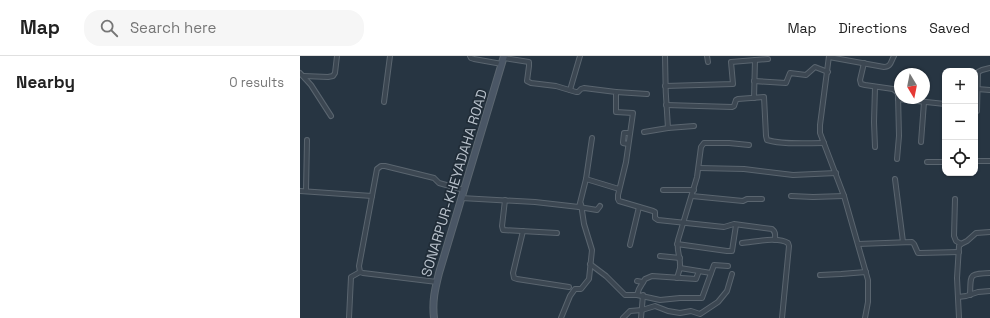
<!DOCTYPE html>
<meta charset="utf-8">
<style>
:root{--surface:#fff;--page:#f6f6f6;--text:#222;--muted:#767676;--line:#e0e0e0}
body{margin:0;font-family:"Space Grotesk",sans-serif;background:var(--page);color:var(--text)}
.controls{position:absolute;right:12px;top:12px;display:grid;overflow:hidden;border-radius:8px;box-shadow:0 1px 3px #0004}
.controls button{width:36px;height:36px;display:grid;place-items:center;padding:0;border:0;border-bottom:1px solid var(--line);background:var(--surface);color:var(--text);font:20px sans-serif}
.compass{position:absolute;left:594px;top:12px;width:36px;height:36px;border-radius:50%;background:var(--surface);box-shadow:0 1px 3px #0004;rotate:170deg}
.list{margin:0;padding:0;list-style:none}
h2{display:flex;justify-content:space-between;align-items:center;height:52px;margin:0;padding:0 16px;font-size:17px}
h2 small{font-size:13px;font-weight:400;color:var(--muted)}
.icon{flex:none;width:22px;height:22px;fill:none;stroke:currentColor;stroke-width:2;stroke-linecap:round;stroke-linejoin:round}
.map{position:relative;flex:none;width:690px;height:262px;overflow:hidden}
header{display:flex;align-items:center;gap:24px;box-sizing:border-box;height:56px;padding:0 20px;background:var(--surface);border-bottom:1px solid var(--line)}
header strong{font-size:19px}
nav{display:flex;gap:22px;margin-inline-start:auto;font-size:14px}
.search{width:280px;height:36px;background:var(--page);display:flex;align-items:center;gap:10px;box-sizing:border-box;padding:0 14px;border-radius:16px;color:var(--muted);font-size:15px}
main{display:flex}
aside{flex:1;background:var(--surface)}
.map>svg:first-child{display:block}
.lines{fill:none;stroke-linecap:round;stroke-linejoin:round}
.minor-casing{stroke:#5a656f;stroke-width:6}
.secondary-casing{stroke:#5a656f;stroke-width:8}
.minor{stroke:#3c4752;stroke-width:4}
.secondary{stroke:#4a5665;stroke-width:6}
.labels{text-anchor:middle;stroke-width:3.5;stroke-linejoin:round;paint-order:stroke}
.street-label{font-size:14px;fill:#b9c2cc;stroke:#202c37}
</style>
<header>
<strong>Map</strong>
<div class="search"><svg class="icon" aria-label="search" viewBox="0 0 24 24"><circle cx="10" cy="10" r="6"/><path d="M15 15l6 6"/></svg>Search here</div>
<nav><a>Map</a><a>Directions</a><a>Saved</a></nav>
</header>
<main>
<aside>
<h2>Nearby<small>0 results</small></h2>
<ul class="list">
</ul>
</aside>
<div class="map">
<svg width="690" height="262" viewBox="0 0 690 262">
<rect width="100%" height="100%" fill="#273542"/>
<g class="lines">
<g class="minor-casing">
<g id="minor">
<path d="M 170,0 L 171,2 L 174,3 L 202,8"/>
<path d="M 365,0 C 365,24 366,48 368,72"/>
<path d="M 407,0 L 408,6"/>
<path d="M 529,0 L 520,69 L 520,77 L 544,140 L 568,224 L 568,246 L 565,262"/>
<path d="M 529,1 L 584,11 C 591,11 591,5 594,0"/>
<path d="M 204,2 L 229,6 L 229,10 L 227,25 L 231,27 L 256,30 L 276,36 L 278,36 L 281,33 L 284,32 L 316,36 L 316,56 L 333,57 L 326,106 L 318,139 L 318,143 L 319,145 L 353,155 L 355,156 L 355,162 L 358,164 L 424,171 L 434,168 L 472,173 C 476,176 475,179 475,184"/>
<path d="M 564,7 L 560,24 L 561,28 L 565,29 L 593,33 L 597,36 L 598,39 L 599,80 L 597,103"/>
<path d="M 0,17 L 11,29 L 31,60"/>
<path d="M 4,20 L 28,21 L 33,20 L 35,17 L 37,0"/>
<path d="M 454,25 L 486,27 L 490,17 L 506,19 L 515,11 L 528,16"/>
<path d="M 365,30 L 433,28 L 431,6 L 468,3"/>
<path d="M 677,33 L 690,34"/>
<path d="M 270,34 L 280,0"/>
<path d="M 316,36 L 347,38"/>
<path d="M 454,42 L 455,4"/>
<path d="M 598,43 L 645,48"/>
<path d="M 84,46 L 90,0"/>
<path d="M 366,49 L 432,51 L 434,50 L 436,44 L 438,43 L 464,41 L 466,80 L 467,84 C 485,89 505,87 524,87"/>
<path d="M 677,55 L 678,16 L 682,14 L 690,12"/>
<path d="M 344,76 L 368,72 L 394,70"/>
<path d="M 621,86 L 624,46"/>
<path d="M 328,88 L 323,87 L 323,86 L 324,77 L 330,77"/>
<path d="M 575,91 L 574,66 L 575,31"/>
<path d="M 675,105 L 690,105"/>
<path d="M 627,106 L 645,106"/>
<path d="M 399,112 L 444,113 L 493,119 L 536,117"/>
<path d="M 286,123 L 319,133"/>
<path d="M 595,123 L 603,186"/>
<path d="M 363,134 L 394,134"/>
<path d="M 0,135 L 72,140"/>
<path d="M 6,135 L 7,84"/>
<path d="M 392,140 L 443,145 L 447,143 L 462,143"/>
<path d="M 491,140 L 513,141 L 544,140"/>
<path d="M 161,142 L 235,146 L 279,151 L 286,123 L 292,82"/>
<path d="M 655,143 L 654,180 L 656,185 L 661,188"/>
<path d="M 205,144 L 202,170 L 203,174 L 257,177"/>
<path d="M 279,151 L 297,154 L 300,150"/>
<path d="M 223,175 L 213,217 L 214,222 L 217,223 L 269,231"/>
<path d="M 442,187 C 454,186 478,180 488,187 L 489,190 L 482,262"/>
<path d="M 377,188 L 427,195 L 432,195 L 436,169"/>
<path d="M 558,188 L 612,186 L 614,188 L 618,197 L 620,197 L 659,196"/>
<path d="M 330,189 L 339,151"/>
<path d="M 360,200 L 380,202"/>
<path d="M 290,208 L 306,220 L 325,239 L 337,239"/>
<path d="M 380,212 C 381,202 376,194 378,184 L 397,121 L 401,91 L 404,87 L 429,87 L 449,89"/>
<path d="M 399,215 L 396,223 L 352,220 L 345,223 L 339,233 L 337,239 L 360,244 L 380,242 L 402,242 L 414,209 L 428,210"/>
<path d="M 520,219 L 541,218 L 566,216"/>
<path d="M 377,222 L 380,212 L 411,217"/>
<path d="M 337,225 L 343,226"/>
<path d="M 137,226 L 63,217 L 60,216 L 59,210 L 77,113 L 81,110 L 85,110 L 130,121 L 134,122 L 139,127 L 164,134"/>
<path d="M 670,239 C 671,218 668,218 690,217"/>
<path d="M 658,241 L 666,240 L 678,236 L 690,235"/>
<path d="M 49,262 L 51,221 L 60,216"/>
<path d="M 261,262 L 270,240 L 275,233 L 281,233 L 289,223 L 292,194 L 284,168 L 281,148"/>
<path d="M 323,262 L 330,255 L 342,254 L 355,250 L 368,255 L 380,257 L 391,255 L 400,258 L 418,246 L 427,235 L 432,218"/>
<path d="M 341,262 L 343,239"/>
<path d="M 659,262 L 657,222 L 659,190 L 661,188 L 667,185 L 676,177 L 690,176"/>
</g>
</g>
<g class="secondary-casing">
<path id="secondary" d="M 134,262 C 132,245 135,233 139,217 L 204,0"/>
</g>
<use href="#minor" class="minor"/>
<use href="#secondary" class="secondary"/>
</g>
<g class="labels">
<g class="street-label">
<text transform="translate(154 127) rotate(-73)" y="5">SONARPUR-KHEYADAHA ROAD</text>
</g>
</g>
</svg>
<div class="controls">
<button>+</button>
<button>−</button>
<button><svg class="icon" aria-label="locate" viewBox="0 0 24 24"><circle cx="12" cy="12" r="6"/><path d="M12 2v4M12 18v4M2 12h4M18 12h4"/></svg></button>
</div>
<svg class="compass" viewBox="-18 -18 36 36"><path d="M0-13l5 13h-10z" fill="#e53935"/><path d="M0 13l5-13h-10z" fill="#767676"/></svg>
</div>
</main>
